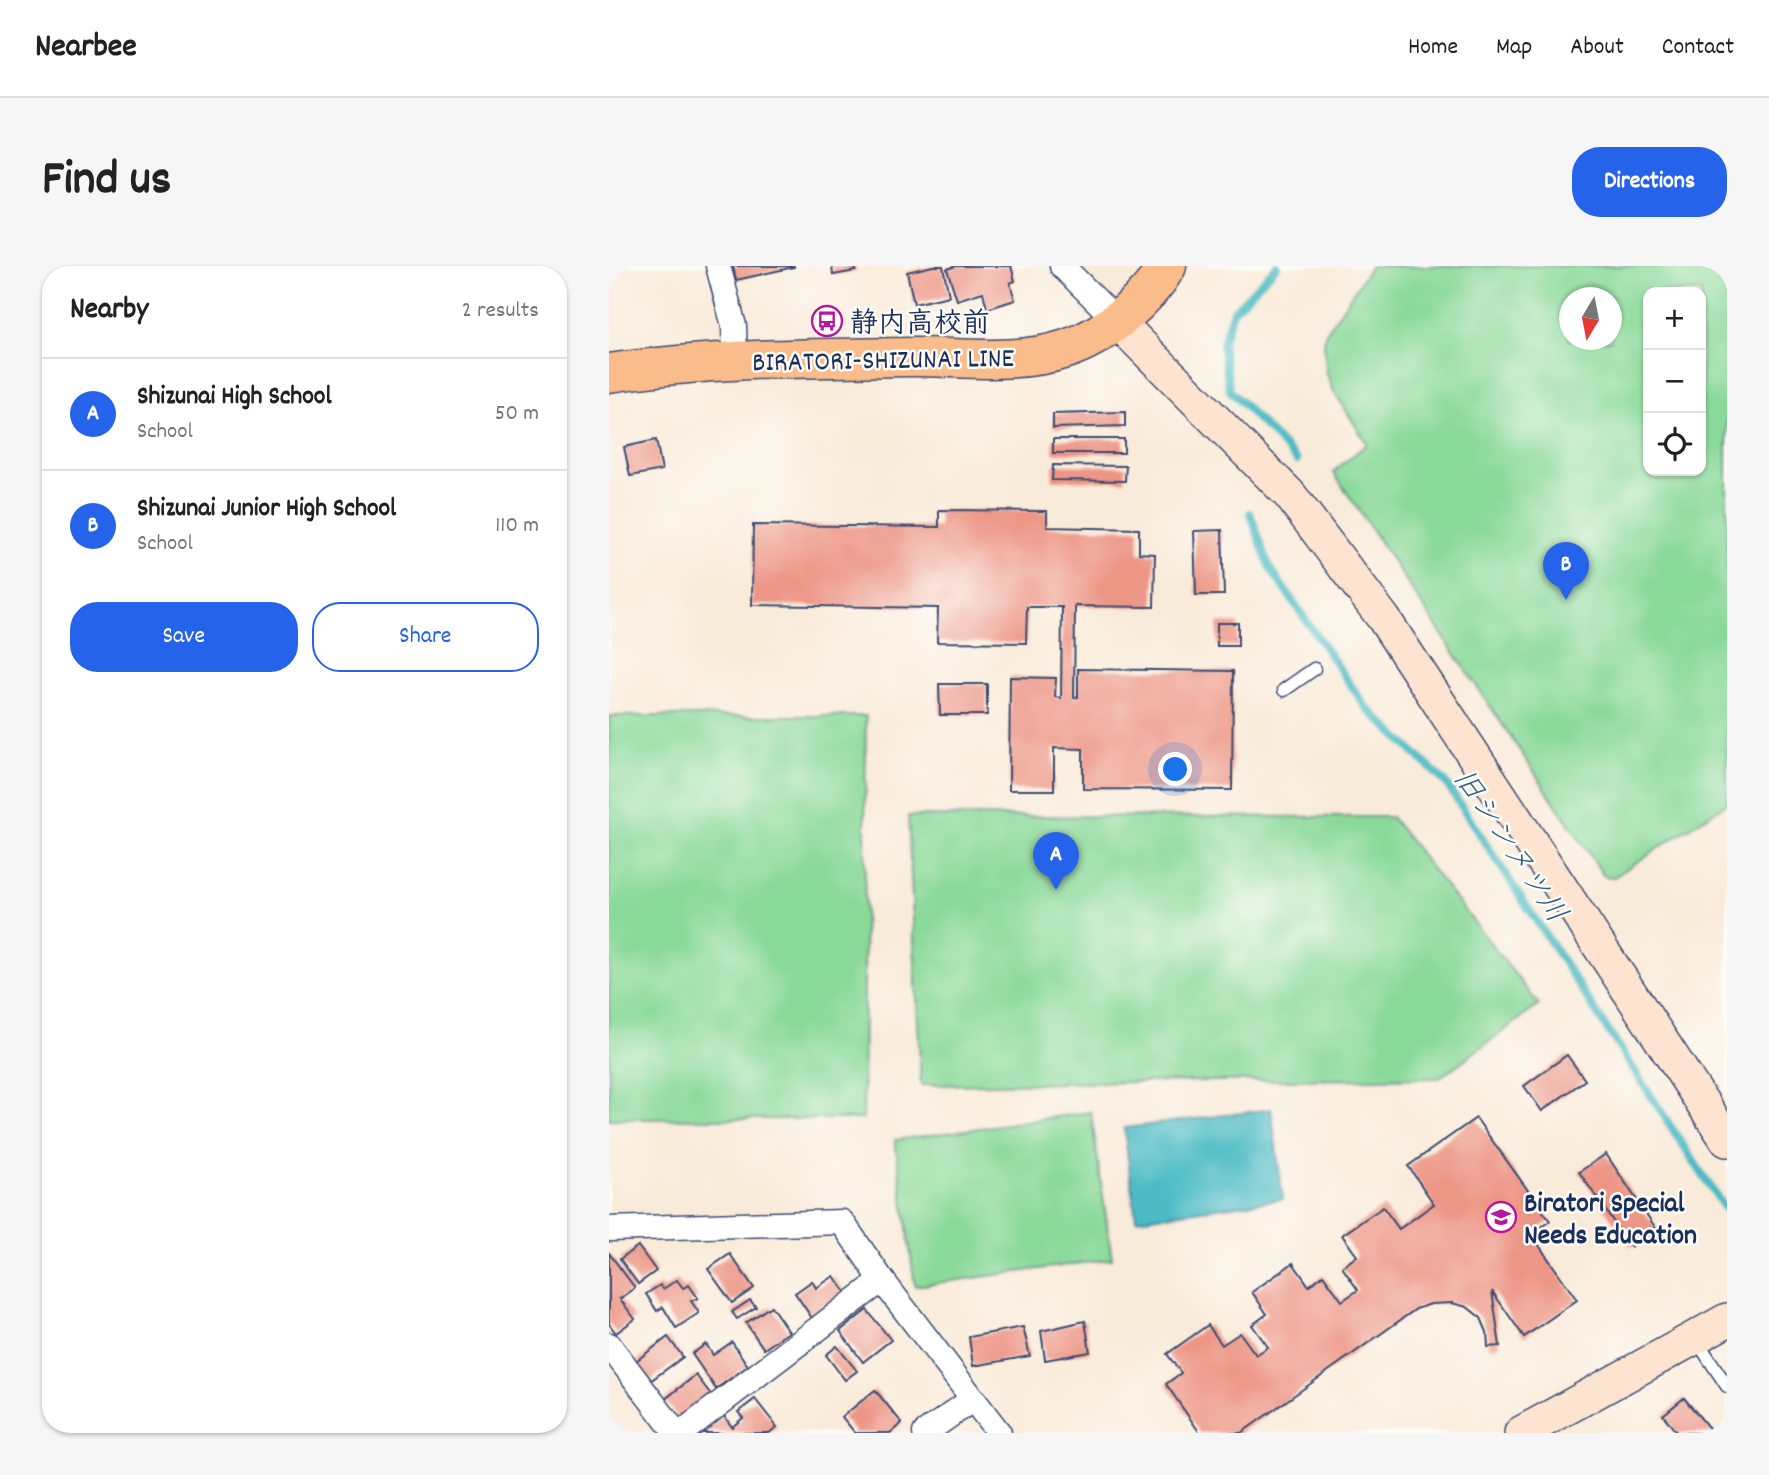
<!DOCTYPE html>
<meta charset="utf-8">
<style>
:root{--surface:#fff;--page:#f6f6f6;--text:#222;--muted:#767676;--line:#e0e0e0;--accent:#2563eb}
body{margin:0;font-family:Dekko,"Klee One",sans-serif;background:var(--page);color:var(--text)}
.controls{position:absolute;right:21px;top:21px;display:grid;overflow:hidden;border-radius:14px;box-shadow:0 2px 5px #0004}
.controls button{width:63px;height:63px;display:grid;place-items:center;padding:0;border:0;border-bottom:2px solid var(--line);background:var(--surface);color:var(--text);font:35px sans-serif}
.compass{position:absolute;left:950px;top:21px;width:63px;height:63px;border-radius:50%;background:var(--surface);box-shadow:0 2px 5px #0004;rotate:190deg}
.you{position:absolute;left:567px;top:504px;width:24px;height:24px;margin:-18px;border:5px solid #fff;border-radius:50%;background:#1a73e8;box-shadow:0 0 0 10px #1a73e833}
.badge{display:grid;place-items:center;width:46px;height:46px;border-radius:50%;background:var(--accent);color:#fff;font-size:23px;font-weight:700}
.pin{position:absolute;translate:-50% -58px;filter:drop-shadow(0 2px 4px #0008)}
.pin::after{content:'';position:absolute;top:37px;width:24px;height:21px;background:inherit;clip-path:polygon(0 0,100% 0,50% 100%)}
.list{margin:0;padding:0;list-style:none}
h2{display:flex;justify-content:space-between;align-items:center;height:91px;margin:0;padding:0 28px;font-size:30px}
h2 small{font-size:23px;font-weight:400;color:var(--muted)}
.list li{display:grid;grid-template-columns:46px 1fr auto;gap:21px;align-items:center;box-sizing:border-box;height:112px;padding:0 28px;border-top:2px solid var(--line)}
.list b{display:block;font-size:26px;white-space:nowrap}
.list p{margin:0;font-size:23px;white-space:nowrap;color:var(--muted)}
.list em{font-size:23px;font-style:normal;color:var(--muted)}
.actions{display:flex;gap:14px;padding:21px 28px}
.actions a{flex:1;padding:16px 0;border:2px solid var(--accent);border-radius:28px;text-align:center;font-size:24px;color:var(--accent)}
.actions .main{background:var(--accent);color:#fff}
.icon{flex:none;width:38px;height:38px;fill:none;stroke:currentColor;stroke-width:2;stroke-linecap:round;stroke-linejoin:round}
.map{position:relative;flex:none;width:1118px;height:1167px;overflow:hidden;border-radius:28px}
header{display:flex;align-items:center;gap:42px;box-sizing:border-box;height:98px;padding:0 35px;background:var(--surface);border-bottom:2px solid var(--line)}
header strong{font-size:33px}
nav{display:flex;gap:38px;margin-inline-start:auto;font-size:24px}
.intro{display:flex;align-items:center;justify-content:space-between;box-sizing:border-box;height:168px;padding:0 42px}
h1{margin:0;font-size:49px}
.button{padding:18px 32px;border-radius:28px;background:var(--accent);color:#fff;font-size:24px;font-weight:700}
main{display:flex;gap:42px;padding:0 42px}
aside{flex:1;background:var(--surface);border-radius:28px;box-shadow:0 2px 5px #0004}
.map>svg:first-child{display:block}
.green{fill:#89d999;stroke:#52847c;stroke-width:2;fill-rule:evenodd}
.water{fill:#4cbbc4;stroke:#347591;stroke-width:2}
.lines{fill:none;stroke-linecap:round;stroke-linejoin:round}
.stream{stroke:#4cbbc4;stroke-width:8}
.building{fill:#ed9686}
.lane-casing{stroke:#3c4b71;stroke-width:15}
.street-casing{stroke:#3c4b71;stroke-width:27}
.secondary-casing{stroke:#3c4b71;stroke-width:36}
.primary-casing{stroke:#3c4b71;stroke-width:41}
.lane{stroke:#fff;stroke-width:12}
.street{stroke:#fff;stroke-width:24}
.secondary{stroke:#fde4d0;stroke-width:33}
.primary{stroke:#f9bc8a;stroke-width:38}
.labels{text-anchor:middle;stroke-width:5;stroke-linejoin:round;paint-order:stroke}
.poi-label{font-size:28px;font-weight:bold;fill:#1b2f5e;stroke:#fdfcf7;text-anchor:start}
.street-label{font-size:28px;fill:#1b2f5e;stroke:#fdfcf7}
.water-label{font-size:30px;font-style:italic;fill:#2c6082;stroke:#fdfcf7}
</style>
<header>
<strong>Nearbee</strong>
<nav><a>Home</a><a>Map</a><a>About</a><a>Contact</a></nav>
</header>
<div class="intro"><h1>Find us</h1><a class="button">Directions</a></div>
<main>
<aside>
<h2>Nearby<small>2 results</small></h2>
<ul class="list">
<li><span class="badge">A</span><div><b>Shizunai High School</b><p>School</p></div><em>50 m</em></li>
<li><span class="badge">B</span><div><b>Shizunai Junior High School</b><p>School</p></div><em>110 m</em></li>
</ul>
<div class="actions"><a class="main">Save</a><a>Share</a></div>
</aside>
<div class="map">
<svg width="1118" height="1167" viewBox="0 0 1118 1167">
<rect width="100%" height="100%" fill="#fdfcf7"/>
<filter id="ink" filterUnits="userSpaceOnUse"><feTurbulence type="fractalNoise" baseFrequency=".0143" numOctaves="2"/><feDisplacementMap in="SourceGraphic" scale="14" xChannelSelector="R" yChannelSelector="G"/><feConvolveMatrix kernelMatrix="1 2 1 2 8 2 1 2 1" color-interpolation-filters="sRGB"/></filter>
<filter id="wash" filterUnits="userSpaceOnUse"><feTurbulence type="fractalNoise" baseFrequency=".00686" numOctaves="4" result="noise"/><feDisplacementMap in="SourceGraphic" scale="28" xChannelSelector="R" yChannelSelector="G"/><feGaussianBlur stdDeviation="1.57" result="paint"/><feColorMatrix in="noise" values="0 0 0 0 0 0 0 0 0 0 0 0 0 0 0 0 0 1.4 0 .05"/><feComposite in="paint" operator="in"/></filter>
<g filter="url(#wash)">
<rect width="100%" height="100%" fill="#f9ebda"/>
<g class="green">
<path d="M 762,0 L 1118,0 L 1118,537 L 1005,611 L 995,610 L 724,206 L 758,178 L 725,125 L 718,108 L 715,85 L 716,68 ZM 1092,26 L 1092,205 L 1039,205 L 1039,26 ZM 960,32 L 1002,32 L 1002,74 L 960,74 Z"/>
<path d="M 0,450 L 257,450 L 254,853 L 0,853 Z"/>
<path d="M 299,550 L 782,551 L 930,739 L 830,812 L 312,819 Z"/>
<path d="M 482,846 L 503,993 L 306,1020 L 286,874 Z"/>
</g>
<path class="water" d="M 662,843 L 674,933 L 527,953 L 515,862 Z"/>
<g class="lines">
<g class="stream">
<path d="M 668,0 L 624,45 L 613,78 L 621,125 L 688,194"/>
<path d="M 641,247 L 661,302 L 757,441 L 837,517 L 1118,946"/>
</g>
</g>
<g id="blocks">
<g class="building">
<path d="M 124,0 L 185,0 L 185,1 L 127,14 Z"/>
<path d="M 223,0 L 246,0 L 247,5 L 224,9 Z"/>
<path d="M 324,0 L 334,0 L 340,30 L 305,38 L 298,6 Z"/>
<path d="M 347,0 L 402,0 L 406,15 L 401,17 L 406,34 L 378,43 L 374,26 L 348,34 L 338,3 Z"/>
<path d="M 516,146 L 516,160 L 444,162 L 444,148 Z"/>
<rect x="444" y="173" width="71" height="14"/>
<path d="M 47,174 L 53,204 L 21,210 L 15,181 Z"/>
<path d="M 444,199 L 517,200 L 516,215 L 443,214 Z"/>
<path d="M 330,244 L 438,245 L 438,261 L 530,263 L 530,287 L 546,288 L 545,341 L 466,340 L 465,432 L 469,431 L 469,403 L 624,405 L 623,524 L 474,523 L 474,483 L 445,482 L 445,524 L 400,524 L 401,411 L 447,412 L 446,431 L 452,432 L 453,341 L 418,341 L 417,377 L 328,376 L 329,342 L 143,339 L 144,259 L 330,261 Z"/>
<path d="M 613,264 L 615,329 L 587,329 L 585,265 Z"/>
<rect x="608" y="357" width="21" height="23"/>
<path d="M 330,418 L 378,418 L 378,449 L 331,449 Z"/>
<path d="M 958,789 L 976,814 L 933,845 L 915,820 Z"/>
<path d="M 867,852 L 941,955 L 922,968 L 968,1034 L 915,1071 L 883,1025 L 891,1080 L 879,1081 L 878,1066 L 872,1052 L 858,1041 L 843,1037 L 822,1038 L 807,1043 L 632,1167 L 591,1167 L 557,1118 L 572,1107 L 558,1088 L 599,1059 L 613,1079 L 631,1067 L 647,1089 L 659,1081 L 643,1059 L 658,1048 L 643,1026 L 684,997 L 700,1020 L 714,1009 L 733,1035 L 749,1024 L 733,1001 L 748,990 L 733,969 L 774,941 L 790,963 L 825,938 L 799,900 Z"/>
<path d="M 997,888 L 1048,964 L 1022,981 L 970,906 Z"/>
<path d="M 29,980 L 47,1005 L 29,1018 L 11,993 Z"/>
<path d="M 0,987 L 26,1022 L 11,1033 L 26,1053 L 7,1067 L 0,1058 Z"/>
<path d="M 121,988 L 145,1022 L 123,1037 L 99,1003 Z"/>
<path d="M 225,1010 L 238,1028 L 203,1052 L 186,1027 L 203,1015 L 207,1022 Z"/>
<path d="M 68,1014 L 74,1022 L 80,1019 L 89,1032 L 82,1035 L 90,1047 L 67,1062 L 54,1041 L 48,1045 L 37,1028 L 51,1019 L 54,1023 Z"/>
<path d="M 141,1034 L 147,1041 L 128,1053 L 123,1046 Z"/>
<path d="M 162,1040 L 180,1066 L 155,1083 L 137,1057 Z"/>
<path d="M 258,1044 L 282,1074 L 254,1096 L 231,1065 Z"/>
<path d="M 476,1055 L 481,1086 L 436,1094 L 432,1065 Z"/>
<path d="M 414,1061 L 421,1090 L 364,1100 L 360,1071 Z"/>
<path d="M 59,1071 L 74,1091 L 41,1115 L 27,1095 Z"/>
<path d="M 123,1076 L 139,1100 L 107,1123 L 83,1088 L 97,1078 L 104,1089 Z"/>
<path d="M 228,1080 L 248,1105 L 236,1114 L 217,1089 Z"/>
<path d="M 87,1109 L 103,1130 L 71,1154 L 55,1134 Z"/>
<path d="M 266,1124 L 293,1157 L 281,1167 L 246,1167 L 233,1151 Z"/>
<path d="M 1075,1132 L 1104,1167 L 1068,1167 L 1054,1149 Z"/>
<path d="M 146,1133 L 168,1161 L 160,1167 L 92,1167 L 115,1150 L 123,1161 L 134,1152 L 129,1146 Z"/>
</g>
</g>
</g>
<g filter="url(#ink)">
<use href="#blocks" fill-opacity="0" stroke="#3c4b71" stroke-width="2"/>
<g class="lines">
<g class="lane-casing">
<g id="lane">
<path d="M 675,424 L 705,403"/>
<path d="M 1086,1072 L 1118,1120"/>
</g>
</g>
<g class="street-casing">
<g id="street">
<path d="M 109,0 L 125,60 L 126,93"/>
<path d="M 453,0 L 509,56"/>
<path d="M 0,963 L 233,956 L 273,1014 L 390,1167"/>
<path d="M 0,1079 L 67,1167"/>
<path d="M 72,1167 L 273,1014"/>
<path d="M 316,1167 L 364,1133"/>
</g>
</g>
<g class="secondary-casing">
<g id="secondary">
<path d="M 509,56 L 681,229 L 775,353 L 1118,874"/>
<path d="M 912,1167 L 1118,1054"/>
</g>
</g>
<g class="primary-casing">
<path id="primary" d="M 0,107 C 101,92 201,92 303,91 C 353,91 409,99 457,83 C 495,71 538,34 558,0"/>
</g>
<use href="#lane" class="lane"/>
<use href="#street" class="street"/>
<use href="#secondary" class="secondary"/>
<use href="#primary" class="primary"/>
</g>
</g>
<defs>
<g id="bus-ring" transform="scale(1.575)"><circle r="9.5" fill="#fdfcf7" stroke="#b5179e" stroke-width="1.5"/><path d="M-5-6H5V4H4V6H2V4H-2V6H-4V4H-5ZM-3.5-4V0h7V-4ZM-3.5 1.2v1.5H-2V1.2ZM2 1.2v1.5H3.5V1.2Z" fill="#b5179e"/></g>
<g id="school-ring" transform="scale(1.575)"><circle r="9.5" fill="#fdfcf7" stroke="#b5179e" stroke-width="1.5"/><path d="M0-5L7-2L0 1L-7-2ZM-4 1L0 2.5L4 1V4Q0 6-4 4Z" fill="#b5179e"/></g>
</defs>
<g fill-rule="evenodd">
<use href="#bus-ring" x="218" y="55"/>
<use href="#school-ring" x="892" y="951"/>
</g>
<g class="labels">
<g class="poi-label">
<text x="241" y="65">静内高校前</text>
<text x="915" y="945">Biratori Special<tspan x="915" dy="32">Needs Education</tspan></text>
</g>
<g class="street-label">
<text transform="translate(274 92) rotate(-1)" y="10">BIRATORI-SHIZUNAI LINE</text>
</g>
<g class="water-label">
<text transform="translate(902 579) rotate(56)" y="10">旧シンヌツ川</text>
</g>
</g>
</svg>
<div class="controls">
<button>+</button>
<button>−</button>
<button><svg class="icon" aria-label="locate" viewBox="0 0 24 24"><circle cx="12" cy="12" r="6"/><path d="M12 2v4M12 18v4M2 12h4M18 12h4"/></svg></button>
</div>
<svg class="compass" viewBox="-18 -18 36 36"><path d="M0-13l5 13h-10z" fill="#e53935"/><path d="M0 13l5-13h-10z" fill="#767676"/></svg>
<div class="you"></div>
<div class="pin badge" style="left:447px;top:624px">A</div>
<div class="pin badge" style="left:957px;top:334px">B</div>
</div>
</main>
